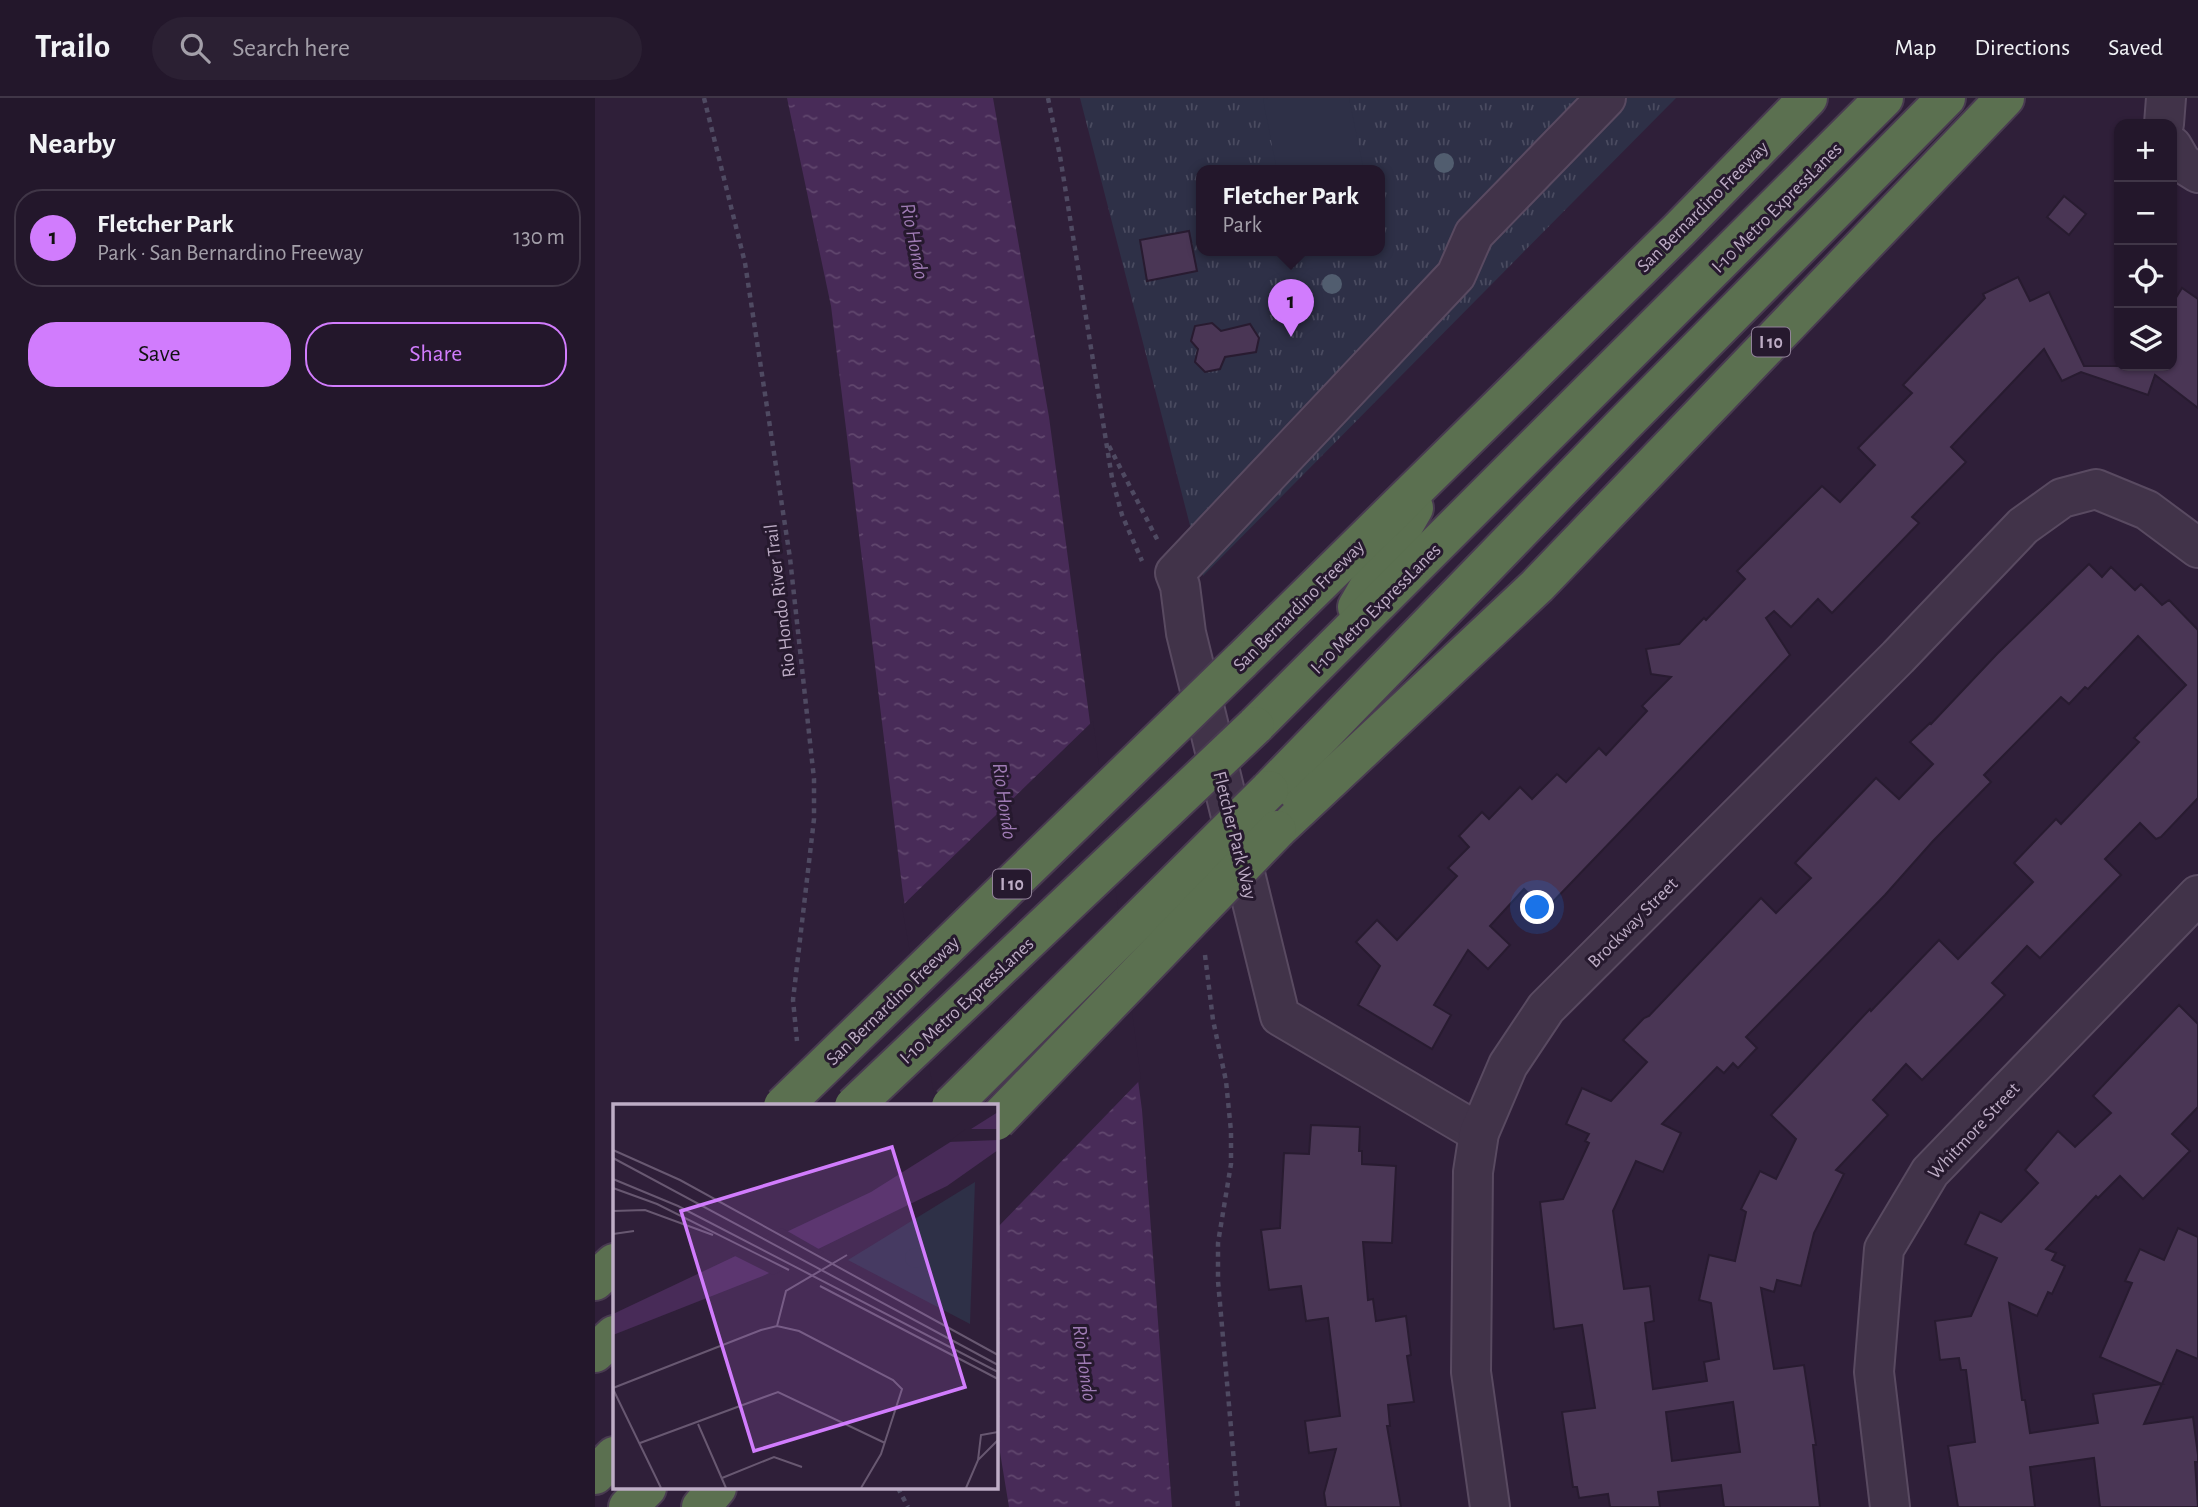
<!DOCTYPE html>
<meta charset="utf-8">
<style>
:root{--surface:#23172b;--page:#2b2033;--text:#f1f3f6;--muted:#a39fa9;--line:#403647;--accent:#d17cfd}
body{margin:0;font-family:"Alegreya Sans",sans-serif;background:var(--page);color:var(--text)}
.controls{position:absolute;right:21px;top:21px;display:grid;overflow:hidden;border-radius:14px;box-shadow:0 2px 5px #0004}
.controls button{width:63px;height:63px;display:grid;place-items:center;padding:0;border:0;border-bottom:2px solid var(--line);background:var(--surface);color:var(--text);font:35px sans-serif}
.you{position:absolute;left:943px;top:810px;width:24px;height:24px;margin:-18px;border:5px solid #fff;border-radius:50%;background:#1a73e8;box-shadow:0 0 0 10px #1a73e833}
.badge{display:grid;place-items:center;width:46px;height:46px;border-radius:50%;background:var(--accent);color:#111;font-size:23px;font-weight:700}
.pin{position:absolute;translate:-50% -58px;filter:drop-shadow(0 2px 4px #0008)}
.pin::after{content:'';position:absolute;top:37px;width:24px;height:21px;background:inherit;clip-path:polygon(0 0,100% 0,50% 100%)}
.popup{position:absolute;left:601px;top:67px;width:189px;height:91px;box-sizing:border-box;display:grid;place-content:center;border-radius:14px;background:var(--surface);filter:drop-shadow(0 2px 5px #0005);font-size:23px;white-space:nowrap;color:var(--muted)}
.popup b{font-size:26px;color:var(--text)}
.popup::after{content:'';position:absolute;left:50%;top:100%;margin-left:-14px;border:14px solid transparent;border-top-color:var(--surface)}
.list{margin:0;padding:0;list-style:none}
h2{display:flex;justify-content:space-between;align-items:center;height:91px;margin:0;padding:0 28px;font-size:30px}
h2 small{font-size:23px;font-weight:400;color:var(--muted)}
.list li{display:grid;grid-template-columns:46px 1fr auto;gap:21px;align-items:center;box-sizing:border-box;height:98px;margin:0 14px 14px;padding:0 14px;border:2px solid var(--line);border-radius:28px}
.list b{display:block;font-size:26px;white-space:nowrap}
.list p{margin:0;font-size:23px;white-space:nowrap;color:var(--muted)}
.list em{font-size:23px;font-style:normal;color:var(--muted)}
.actions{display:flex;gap:14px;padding:21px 28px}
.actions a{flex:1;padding:16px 0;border:2px solid var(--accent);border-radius:28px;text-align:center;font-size:24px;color:var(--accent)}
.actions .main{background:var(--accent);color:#111}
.icon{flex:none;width:38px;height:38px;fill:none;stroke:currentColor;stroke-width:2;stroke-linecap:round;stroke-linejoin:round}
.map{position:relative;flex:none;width:1603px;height:1409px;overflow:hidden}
header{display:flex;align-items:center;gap:42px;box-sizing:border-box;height:98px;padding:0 35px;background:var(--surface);border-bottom:2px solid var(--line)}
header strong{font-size:33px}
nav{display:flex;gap:38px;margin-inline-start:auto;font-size:24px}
.search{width:490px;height:63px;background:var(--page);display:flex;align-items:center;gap:18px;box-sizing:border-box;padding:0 24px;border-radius:38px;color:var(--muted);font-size:26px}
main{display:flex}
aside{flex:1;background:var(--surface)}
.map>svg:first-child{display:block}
.park{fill:url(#park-tufts);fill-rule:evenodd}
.pitch{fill:#2e3047}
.water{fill:url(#water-ripples)}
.pier{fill:#2f1f39}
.building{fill:#4a3655;stroke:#281b30;stroke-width:2;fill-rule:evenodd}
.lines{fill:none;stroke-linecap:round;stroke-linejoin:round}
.minor-casing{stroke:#594a61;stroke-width:42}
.highway-casing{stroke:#493b51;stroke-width:42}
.path{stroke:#4f4a62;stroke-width:4.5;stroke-dasharray:5 5;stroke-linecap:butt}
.minor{stroke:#413349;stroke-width:38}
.highway{stroke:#5b7050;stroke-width:38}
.highway-bridge-casing{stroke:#493b51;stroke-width:42;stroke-linecap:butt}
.highway-bridge{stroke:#5b7050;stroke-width:38}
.tree{fill:#515d6f}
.labels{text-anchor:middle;stroke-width:6;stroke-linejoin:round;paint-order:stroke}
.shield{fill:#26192e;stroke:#908198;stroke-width:2}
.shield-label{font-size:18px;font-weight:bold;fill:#beadc6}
.street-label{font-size:19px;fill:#beadc6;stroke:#26192e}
.water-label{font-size:21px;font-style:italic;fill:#9f7bb4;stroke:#26192e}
.inset-road{fill:none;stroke:#685871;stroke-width:2}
.view{fill:#d17cfd;fill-opacity:0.15;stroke:#d17cfd;stroke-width:3.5}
.inset-edge{fill:none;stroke:#beadc6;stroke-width:3.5}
</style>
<header>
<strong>Trailo</strong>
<div class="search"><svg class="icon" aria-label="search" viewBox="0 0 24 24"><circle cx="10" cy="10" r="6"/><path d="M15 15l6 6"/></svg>Search here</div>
<nav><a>Map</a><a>Directions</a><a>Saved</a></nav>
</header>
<main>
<aside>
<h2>Nearby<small></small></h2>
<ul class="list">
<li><span class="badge">1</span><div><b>Fletcher Park</b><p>Park · San Bernardino Freeway</p></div><em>130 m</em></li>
</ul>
<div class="actions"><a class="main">Save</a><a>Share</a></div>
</aside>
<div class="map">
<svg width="1603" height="1409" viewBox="0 0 1603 1409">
<defs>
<pattern id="park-tufts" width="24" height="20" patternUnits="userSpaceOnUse" patternTransform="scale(1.75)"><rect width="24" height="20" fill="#2e3047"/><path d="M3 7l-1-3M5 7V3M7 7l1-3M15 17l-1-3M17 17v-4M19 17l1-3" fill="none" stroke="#4a4b60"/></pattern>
<pattern id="water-ripples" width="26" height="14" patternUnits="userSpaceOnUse" patternTransform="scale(1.75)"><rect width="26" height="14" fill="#482b58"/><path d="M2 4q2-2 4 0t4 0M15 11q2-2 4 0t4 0" fill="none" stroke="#61476e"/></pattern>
</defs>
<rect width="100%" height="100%" fill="#2f1f39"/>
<path class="park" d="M 485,0 L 1081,0 L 608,478 ZM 607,73 L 785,73 L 785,153 L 607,153 Z"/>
<path class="pitch" d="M 673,0 L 754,0 L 769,73 L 682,73 L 668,1 Z"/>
<path class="water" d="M 192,0 L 398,0 L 454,319 L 547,1012 L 577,1409 L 414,1409 L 401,1330 L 401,1008 L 345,1008 L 308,796 L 236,208 Z"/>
<path class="pier" d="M 498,623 L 546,981 L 401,1131 L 401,1008 L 341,1008 L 307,808 Z"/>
<g class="building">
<path d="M 1469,98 L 1491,116 L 1474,137 L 1452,119 Z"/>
<path d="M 594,133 L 602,173 L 552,183 L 545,142 Z"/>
<path d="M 1423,179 L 1435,203 L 1454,194 L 1489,268 L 1577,268 L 1577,206 L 1587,190 L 1603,201 L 1603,310 L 1560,277 L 1553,297 L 1486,274 L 1467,283 L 1449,251 L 1356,349 L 1371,364 L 1317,419 L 1324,425 L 1299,451 L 1237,515 L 1223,501 L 1196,529 L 1179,513 L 1171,520 L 1195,557 L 950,812 L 929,791 L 895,828 L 915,847 L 893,871 L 873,852 L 839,907 L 856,917 L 837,951 L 763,907 L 785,868 L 761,844 L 782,822 L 802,842 L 862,778 L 853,770 L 874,749 L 864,738 L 887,714 L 894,721 L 925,689 L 937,701 L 962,676 L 971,684 L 1004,650 L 1011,657 L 1052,613 L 1047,608 L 1076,579 L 1056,576 L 1051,551 L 1084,546 L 1109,520 L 1111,522 L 1150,481 L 1142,473 L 1227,388 L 1245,404 L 1280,367 L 1263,350 L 1317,295 L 1308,287 L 1390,200 L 1388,196 Z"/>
<path d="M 617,225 L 626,233 L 655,226 L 664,240 L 661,254 L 630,259 L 625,271 L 610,274 L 600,264 L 603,251 L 596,243 L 600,228 Z"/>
<path d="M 1494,466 L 1507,479 L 1516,469 L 1540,492 L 1546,486 L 1567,507 L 1574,502 L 1603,532 L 1603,700 L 1566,739 L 1561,741 L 1545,725 L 1510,761 L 1526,777 L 1445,860 L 1432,848 L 1397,885 L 1410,897 L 1386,922 L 1327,982 L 1311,966 L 1278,1002 L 1293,1017 L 1241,1072 L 1249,1076 L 1219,1135 L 1206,1188 L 1182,1182 L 1179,1194 L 1166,1190 L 1179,1271 L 1209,1267 L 1221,1347 L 1218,1347 L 1225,1409 L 1129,1409 L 1126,1387 L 1063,1394 L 1065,1409 L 1015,1409 L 1013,1396 L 984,1400 L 982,1389 L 978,1389 L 967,1314 L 1000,1310 L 987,1227 L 959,1231 L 945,1104 L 968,1101 L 994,1045 L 990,1043 L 994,1036 L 971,1026 L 987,990 L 1016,1003 L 1052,964 L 1028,942 L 1049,920 L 1054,918 L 1166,800 L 1181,815 L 1216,780 L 1200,765 L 1281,680 L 1304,701 L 1338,666 L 1315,644 L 1335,625 L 1336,626 L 1402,556 ZM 1543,538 L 1591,587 L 1539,640 L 1544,644 L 1466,726 L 1461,721 L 1419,765 L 1438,784 L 1363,861 L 1344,842 L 1276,913 L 1275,911 L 1176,1017 L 1201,1041 L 1181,1081 L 1165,1073 L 1146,1111 L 1151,1114 L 1140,1163 L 1114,1157 L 1104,1202 L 1116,1205 L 1124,1261 L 1109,1264 L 1112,1283 L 1058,1291 L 1050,1225 L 1059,1223 L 1055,1188 L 1029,1191 L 1018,1113 L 1041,1063 L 1068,1074 L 1086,1035 L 1067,1026 L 1122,969 L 1129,975 L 1138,965 L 1143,970 L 1162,950 L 1151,939 L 1290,797 L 1338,743 L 1396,684 L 1389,677 L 1466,599 L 1474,606 L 1490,589 L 1493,591 ZM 1138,1304 L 1145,1354 L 1077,1363 L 1071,1314 Z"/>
<path d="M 1584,907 L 1603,926 L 1603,1009 L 1577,1036 L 1595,1053 L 1548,1101 L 1525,1078 L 1503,1100 L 1501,1098 L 1451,1151 L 1461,1155 L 1457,1162 L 1470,1168 L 1457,1196 L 1453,1194 L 1442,1218 L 1414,1205 L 1427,1302 L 1430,1302 L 1435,1335 L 1503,1325 L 1498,1296 L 1567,1286 L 1505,1259 L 1537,1185 L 1530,1183 L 1545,1151 L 1569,1162 L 1583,1130 L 1603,1139 L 1603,1261 L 1582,1252 L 1549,1326 L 1598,1319 L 1603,1357 L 1603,1364 L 1600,1364 L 1603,1409 L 1505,1409 L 1499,1360 L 1435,1369 L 1440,1409 L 1363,1409 L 1353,1348 L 1380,1344 L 1371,1272 L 1366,1272 L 1364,1260 L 1345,1262 L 1340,1223 L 1376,1218 L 1402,1160 L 1370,1146 L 1385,1114 L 1406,1124 L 1443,1085 L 1430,1072 L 1463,1033 L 1480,1049 L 1516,1015 L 1498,998 Z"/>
<path d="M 716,1027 L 765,1029 L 764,1053 L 767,1053 L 767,1066 L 801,1068 L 797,1145 L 768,1144 L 773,1202 L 778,1201 L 781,1223 L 811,1218 L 816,1257 L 812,1258 L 819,1304 L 793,1307 L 795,1328 L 792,1328 L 806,1409 L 731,1409 L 729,1395 L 741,1351 L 714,1355 L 710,1323 L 745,1318 L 733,1220 L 711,1223 L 706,1188 L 674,1192 L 666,1132 L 685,1130 L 689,1055 L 714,1056 Z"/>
</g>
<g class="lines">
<g class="minor-casing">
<g id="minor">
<path d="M 1569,26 L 1571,0"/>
<path d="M 1577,48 L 1587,65 L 1603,75"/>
<path d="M 884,1035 L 685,918 L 591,535 L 585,488 L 580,475 L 861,177 L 879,136 L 1011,0"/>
<path d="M 895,1409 L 876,1274 L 878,1074 L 884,1035 L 913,967 L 951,910 L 1303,559 L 1428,428 L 1467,400 L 1501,391 L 1552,412 L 1603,450"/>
<path d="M 1295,1409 L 1279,1274 L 1289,1151 L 1335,1074 L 1603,797"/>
</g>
</g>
<g class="highway-casing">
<g id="highway">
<path d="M 762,509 L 819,410"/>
<path d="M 646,563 L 1084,132 L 1213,0"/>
<path d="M 660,628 L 1289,0"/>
<path d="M 674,692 L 1028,327 L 1351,0"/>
<path d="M 682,732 L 942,488 L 1410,0"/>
<path d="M 0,1183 L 19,1165"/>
<path d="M 0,1255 L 19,1237"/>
<path d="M 0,1377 L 19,1358"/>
<path d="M 33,1409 L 52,1390"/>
<path d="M 106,1409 L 122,1390"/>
</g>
</g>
<g class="path">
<path d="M 109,0 L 150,165 L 195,460 L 219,681 L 219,721 L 198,902 L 202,943"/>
<path d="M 453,0 L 465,58 L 517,380 L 527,417 L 547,463"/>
<path d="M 514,348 L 563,443"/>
<path d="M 610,857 L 618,922 L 631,983 L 636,1033 L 636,1066 L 623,1145 L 623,1183 L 643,1409"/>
<path d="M 303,1390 L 313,1409"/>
</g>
<use href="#minor" class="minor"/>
<use href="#highway" class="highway"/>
<g class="highway-bridge-casing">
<g id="highway-bridge">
<path d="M 188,1008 L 646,563"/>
<path d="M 259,1008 L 660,628"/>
<path d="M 356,1008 L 674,692"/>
<path d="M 401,1023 L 682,732"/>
</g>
</g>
<use href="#highway-bridge" class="highway-bridge"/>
</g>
<g class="tree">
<circle cx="849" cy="65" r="10"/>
<circle cx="737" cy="186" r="10"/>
</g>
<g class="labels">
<g class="shield">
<rect x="1157" y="229.5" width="38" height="29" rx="5"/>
<rect x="398" y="771.5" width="38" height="29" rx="5"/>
</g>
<g class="shield-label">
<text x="1176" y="250">I 10</text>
<text x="417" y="792">I 10</text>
</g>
<g class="street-label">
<text transform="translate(1107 108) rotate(-45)" y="7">San Bernardino Freeway</text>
<text transform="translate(1181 109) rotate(-45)" y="7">I-10 Metro ExpressLanes</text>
<text transform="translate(184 503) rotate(-97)" y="7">Rio Hondo River Trail</text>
<text transform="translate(703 507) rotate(-45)" y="7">San Bernardino Freeway</text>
<text transform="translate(780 510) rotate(-45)" y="7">I-10 Metro ExpressLanes</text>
<text transform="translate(641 737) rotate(76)" y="7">Fletcher Park Way</text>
<text transform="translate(1037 824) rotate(-45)" y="7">Brockway Street</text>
<text transform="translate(297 902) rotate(-44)" y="7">San Bernardino Freeway</text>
<text transform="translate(371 902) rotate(-43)" y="7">I-10 Metro ExpressLanes</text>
<text transform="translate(1378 1032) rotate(-47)" y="7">Whitmore Street</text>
</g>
<g class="water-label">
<text transform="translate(320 143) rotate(79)" y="7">Rio Hondo</text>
<text transform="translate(410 703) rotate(82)" y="7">Rio Hondo</text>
<text transform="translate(490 1265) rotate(82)" y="7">Rio Hondo</text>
</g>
</g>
<g transform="translate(18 1006)">
<rect width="385" height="385" fill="#2f1f39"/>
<path d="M 362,78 L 357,220 L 235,156 Z" fill="#2e3047"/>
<path d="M292 154a10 10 0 1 1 20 0a10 10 0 1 1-20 0Z" fill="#2e3047"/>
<path d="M 385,8 L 385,46 L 334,82 L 152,171 L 0,231 L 0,210 L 258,88 Z" fill="#482b58"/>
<path d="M 353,25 L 385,25 L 385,36 L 335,38 ZM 169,124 L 211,148 L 160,171 L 118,150 Z" fill="#2f1f39"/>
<path class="inset-road" d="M 0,46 L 67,76 L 385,251M 0,54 L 385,261M 0,75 L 65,102 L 385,268M 0,84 L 44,100 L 176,166M 0,107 L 32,106 L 100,131M 0,130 L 21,127M 207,182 L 385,275M 164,222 L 173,187 L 234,151M 0,284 L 148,226 L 164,222 L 186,227 L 280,276 L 289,285 L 268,350 L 248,384M 0,285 L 48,384M 85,320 L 113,384M 27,339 L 165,288 L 272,339M 365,356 L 368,331 L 385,328M 109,374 L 161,353 L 189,363M 353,384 L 365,356 L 385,336"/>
<path class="view" d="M 279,43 L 352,283 L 141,347 L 68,107 Z"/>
<rect width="385" height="385" class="inset-edge"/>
</g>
</svg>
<div class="controls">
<button>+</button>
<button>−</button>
<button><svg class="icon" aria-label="locate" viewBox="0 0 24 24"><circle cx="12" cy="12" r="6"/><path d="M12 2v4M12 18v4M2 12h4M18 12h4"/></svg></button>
<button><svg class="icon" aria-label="layers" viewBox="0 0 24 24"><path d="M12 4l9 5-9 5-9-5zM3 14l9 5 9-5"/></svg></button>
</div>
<div class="you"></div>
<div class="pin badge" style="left:696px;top:239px">1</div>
<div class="popup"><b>Fletcher Park</b>Park</div>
</div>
</main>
